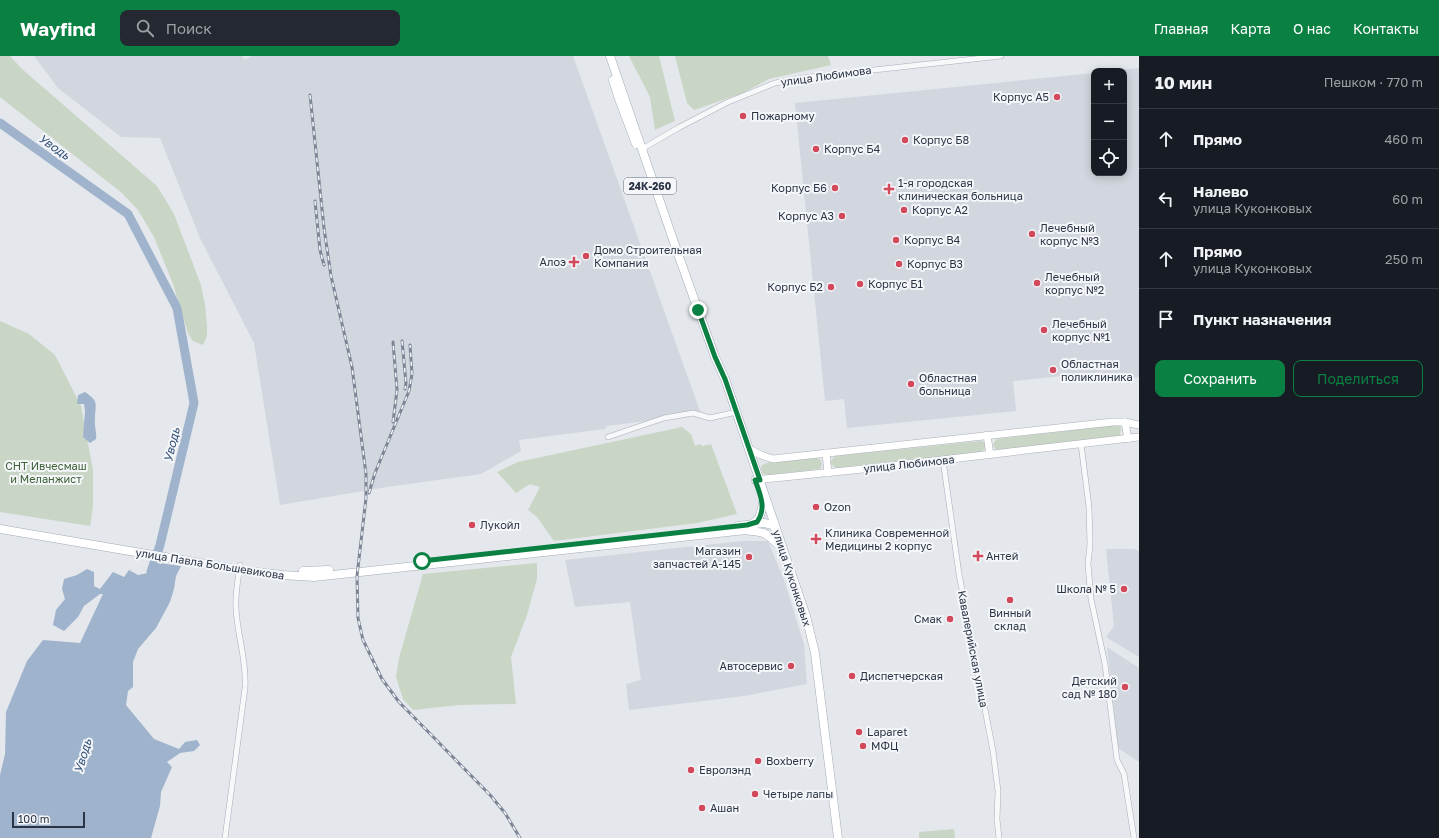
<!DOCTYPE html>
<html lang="ru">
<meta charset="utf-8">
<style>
:root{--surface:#171b24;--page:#242831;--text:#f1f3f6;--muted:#9ea1a6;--line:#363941;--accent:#0b8043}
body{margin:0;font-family:"Golos Text",sans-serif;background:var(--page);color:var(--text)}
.controls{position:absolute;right:12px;top:12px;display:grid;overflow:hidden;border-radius:8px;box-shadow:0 2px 10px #0003}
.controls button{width:36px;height:36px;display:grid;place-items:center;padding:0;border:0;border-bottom:1px solid var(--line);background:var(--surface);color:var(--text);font:20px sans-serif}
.scale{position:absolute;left:12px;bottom:10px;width:73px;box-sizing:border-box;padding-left:4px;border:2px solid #2b3445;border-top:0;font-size:11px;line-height:14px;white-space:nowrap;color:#2b3445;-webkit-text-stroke:3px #f4f6f9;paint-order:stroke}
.stop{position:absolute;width:12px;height:12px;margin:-9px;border:3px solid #0b8043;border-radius:50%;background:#fff}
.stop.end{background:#0b8043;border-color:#fff;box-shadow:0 1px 4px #0008}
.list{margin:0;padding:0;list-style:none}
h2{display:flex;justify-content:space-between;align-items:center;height:52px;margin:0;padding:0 16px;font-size:17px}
h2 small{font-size:13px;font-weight:400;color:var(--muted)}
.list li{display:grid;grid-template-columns:26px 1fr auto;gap:12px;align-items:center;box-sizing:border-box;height:60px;padding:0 16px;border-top:1px solid var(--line)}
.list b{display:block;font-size:15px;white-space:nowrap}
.list p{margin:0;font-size:13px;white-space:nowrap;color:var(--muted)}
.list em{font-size:13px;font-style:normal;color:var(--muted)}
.actions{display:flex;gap:8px;padding:12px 16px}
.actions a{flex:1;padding:9px 0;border:1px solid var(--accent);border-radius:8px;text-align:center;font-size:14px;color:var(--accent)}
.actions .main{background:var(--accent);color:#fff}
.icon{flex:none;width:22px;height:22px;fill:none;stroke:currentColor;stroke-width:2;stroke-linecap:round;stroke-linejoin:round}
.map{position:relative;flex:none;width:1139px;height:782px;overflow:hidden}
header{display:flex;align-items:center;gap:24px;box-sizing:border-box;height:56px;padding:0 20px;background:var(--accent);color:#fff}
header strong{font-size:19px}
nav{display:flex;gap:22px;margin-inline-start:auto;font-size:14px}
.search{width:280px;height:36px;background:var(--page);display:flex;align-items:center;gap:10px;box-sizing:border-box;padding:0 14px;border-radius:8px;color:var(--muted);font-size:15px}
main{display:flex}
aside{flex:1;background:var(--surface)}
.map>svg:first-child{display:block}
.built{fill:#d2d6de}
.green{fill:#c9d6c5}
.water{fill:#9fb4cc}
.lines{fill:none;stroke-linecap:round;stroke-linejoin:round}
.river{stroke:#9fb4cc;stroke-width:9}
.minor-casing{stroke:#a9aeb7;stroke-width:6}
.secondary-casing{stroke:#a9aeb7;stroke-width:8}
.primary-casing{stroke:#a3abb8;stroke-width:9}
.minor{stroke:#f7f8fa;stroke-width:5}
.secondary{stroke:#fff;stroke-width:7}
.primary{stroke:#fff;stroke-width:8}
.rail-casing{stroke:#7d8696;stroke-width:3}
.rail{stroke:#f4f6f9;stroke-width:1.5;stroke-dasharray:4.5;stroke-linecap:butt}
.route{stroke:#0b8043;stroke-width:5}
.poi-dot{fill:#d1495b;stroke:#f4f6f9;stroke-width:1.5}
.labels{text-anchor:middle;stroke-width:4;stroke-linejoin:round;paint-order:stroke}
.shield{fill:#f4f6f9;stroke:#676e7b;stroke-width:1}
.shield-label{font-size:10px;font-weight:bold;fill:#2b3445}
.street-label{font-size:11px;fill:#2b3445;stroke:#f4f6f9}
.poi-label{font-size:11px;fill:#2b3445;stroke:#f4f6f9;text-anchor:start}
.park-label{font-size:11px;fill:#3f6138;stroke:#f4f6f9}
.water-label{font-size:12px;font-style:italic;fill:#34527a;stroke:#f4f6f9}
</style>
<header>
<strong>Wayfind</strong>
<div class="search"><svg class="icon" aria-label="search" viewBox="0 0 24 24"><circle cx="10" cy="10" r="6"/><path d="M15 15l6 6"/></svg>Поиск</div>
<nav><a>Главная</a><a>Карта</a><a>О нас</a><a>Контакты</a></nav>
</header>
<main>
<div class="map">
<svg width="1139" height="782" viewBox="0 0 1139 782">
<rect width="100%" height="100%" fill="#e4e7ec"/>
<g class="built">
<path d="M 34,0 L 242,0 L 244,4 L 252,0 L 573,0 L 701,358 L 607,370 L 605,373 L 519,384 L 521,395 L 481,418 L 387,431 L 280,449 L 254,287 L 200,182 L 160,82 L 121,81 L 58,32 Z"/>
<path d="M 1139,12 L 1139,321 L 1103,325 L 1102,316 L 1013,325 L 1016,355 L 847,372 L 844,343 L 825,345 L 795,47 L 1094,17 L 1094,117 L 1124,117 L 1124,15 L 1112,15 Z"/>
<path d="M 743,485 L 768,485 L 784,524 L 804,588 L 807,628 L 744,640 L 629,654 L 626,628 L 641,624 L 630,546 L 575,551 L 565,504 Z"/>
<path d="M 1106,493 L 1134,493 L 1139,495 L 1139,601 L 1106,581 L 1114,570 Z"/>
<path d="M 1107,591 L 1139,612 L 1139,706 L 1118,692 Z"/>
</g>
<g class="green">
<path d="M 0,0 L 10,0 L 22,13 L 157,130 L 174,158 L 201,229 L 205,249 L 207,270 L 207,280 L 203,289 L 193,285 L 188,277 L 173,228 L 154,181 L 138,154 L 122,137 L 0,41 Z"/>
<path d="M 629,0 L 659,0 L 675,65 L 655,74 L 650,41 Z"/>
<path d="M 675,0 L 828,0 L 831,9 L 769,23 L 743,37 L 694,54 L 687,47 Z"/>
<path d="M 0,265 L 29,278 L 55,299 L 81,350 L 93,414 L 93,450 L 90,470 L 0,456 Z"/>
<path d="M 1118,369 L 1121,371 L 1120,380 L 998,395 L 994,391 L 993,388 L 997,383 Z"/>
<path d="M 682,371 L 691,378 L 695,390 L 700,388 L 702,390 L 711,388 L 737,458 L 697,467 L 554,485 L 537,461 L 528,454 L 540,431 L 530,428 L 516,437 L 497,416 L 518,406 Z"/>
<path d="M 981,385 L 985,386 L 987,391 L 981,396 L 836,412 L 831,408 L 831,405 L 835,400 Z"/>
<path d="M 816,402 L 820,403 L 822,407 L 821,412 L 818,413 L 770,419 L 763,418 L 761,412 L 762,409 L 770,406 Z"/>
<path d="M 537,507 L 537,523 L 527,559 L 511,601 L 516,648 L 459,649 L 413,654 L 403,643 L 396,621 L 399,602 L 423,518 Z"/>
<path d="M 954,773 L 955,782 L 919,782 L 919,776 Z"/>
</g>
<g class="water">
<path d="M 85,336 C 100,346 95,348 95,364 C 94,370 97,376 96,383 L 90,387 L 83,381 L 85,355 L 84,348 L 77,348 L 78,339 Z"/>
<path d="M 152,506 L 181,510 L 176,520 L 174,533 L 170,546 L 156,572 L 138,593 L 133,606 L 133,631 L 128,635 L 126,649 L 154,683 L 179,693 L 185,686 L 197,684 L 200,689 L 194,695 L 180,697 L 167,706 L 172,711 L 161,736 L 160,750 L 151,782 L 0,782 L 0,719 L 5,698 L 6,656 L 27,605 L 43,584 L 80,587 L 103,538 L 100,538 L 84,550 L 78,561 L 64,575 L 53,569 L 56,554 L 65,543 L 62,533 L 64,523 L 77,519 L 87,513 L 94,516 L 94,530 L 100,533 L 113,516 L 124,521 L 129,514 L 138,519 L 148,517 Z"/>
</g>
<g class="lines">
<path class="river" d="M 0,67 L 128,158 L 177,252 L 194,347 L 160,489 L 151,516"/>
<g class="minor-casing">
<g id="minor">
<path d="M 642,93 L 678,72 L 728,46 L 775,27 L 810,21 L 1001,0"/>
<path d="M 608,381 L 664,362 L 693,357 L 710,362 L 732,357"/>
<path d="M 1081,388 L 1089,451 L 1090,488 L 1088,508 L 1091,543 L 1105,608 L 1117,704 L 1124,718 L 1134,782"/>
<path d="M 943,404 L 959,518 L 993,695 L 998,735 L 997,763 L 999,782"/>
<path d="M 225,782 L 245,632 C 247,604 237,579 236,552 C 235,538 238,524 240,509"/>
</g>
</g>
<g class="secondary-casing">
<g id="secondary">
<path d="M 1125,366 L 1128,383"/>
<path d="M 987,379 L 990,399"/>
<path d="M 749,393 L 761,399 L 773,403 L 1113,366 L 1125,366 L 1139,369"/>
<path d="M 826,397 L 828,417"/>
<path d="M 755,424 L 873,412 L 1139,381"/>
</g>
</g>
<g class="primary-casing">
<g id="primary">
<path d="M 610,0 L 678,198 L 715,301 L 725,323 L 806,560 L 815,597 L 838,782"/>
<path d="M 613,24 L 619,43 L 636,88"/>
<path d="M 752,468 C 761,464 761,456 763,447"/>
<path d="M 738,470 L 764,467 L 773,469 L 775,472"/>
<path d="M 0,473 L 247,515 L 282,519 L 314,521 L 746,474 C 762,477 764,474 776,487"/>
<path d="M 303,515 L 329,514"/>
</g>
</g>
<use href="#minor" class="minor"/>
<use href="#secondary" class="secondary"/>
<use href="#primary" class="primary"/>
<g class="rail-casing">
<g id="rail">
<path d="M 310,39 L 324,172 L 331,220 L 352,311 L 366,418 L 366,442 L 357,520 L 358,562 L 363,584 L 382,623 L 399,646 L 491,740 L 505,757 L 520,782"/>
<path d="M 315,145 L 320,194 L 324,209"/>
<path d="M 402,285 L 406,327 L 405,333"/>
<path d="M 393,366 L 397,334 L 393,286"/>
<path d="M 369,437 L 375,417 L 409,335 L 412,318 L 410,289"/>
</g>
</g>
<use href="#rail" class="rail"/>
</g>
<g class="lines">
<path class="route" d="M 422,505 L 747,469 L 757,466 C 767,452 760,438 755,424 L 760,424 L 725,323 L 715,301 L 698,254"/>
</g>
<g class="poi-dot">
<circle cx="1057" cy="41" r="4"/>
<circle cx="743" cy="60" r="4"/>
<circle cx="905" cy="84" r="4"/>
<circle cx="816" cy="93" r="4"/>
<circle cx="835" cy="132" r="4"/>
<path d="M887 127h4v4h4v4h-4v4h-4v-4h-4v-4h4z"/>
<circle cx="904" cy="154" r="4"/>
<circle cx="842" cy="160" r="4"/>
<circle cx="1032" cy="178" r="4"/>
<circle cx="896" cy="184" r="4"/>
<circle cx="586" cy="200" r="4"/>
<path d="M572 200h4v4h4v4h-4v4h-4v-4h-4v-4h4z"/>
<circle cx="899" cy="208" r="4"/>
<circle cx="1037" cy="227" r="4"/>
<circle cx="860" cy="228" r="4"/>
<circle cx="831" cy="231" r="4"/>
<circle cx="1044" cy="274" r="4"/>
<circle cx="1053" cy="314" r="4"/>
<circle cx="911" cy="328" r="4"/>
<circle cx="816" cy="451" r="4"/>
<circle cx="472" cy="469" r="4"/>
<path d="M814 477h4v4h4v4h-4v4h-4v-4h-4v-4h4z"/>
<path d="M976 494h4v4h4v4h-4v4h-4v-4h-4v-4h4z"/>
<circle cx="749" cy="501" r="4"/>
<circle cx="1124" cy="533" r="4"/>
<circle cx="1010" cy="544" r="4"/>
<circle cx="950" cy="563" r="4"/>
<circle cx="791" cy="610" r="4"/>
<circle cx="852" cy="620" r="4"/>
<circle cx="1125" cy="631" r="4"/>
<circle cx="859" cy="676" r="4"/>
<circle cx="863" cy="690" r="4"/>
<circle cx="758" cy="705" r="4"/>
<circle cx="691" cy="714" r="4"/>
<circle cx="755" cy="738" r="4"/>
<circle cx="702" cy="752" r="4"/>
</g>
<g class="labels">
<rect class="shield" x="624" y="122" width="52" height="16" rx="3"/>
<g class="shield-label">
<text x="650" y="134">24К-260</text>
</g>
<g class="street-label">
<text transform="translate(826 20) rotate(-8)" y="4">улица Любимова</text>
<text transform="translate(909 408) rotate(-6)" y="4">улица Любимова</text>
<text transform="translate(210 508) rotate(9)" y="4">улица Павла Большевикова</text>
<text transform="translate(792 522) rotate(72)" y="4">улица Куконковых</text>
<text transform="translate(973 593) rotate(79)" y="4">Кавалерийская улица</text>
</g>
<g class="poi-label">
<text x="1049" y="45" text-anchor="end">Корпус А5</text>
<text x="751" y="64">Пожарному</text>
<text x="913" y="88">Корпус Б8</text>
<text x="824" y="97">Корпус Б4</text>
<text x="898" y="131">1-я городская<tspan x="898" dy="13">клиническая больница</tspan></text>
<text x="827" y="136" text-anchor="end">Корпус Б6</text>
<text x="912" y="158">Корпус А2</text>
<text x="834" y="164" text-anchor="end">Корпус А3</text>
<text x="1040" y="176">Лечебный<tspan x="1040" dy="13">корпус №3</tspan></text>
<text x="904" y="188">Корпус В4</text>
<text x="594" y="198">Домо Строительная<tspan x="594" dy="13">Компания</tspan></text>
<text x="566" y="210" text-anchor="end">Алоэ</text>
<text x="907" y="212">Корпус В3</text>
<text x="1045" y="225">Лечебный<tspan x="1045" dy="13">корпус №2</tspan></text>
<text x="868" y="232">Корпус Б1</text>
<text x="823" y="235" text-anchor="end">Корпус Б2</text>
<text x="1052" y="272">Лечебный<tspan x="1052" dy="13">корпус №1</tspan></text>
<text x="1061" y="312">Областная<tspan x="1061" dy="13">поликлиника</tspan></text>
<text x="919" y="326">Областная<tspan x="919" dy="13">больница</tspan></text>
<text x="824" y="455">Ozon</text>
<text x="480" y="473">Лукойл</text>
<text x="825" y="481">Клиника Современной<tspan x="825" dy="13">Медицины 2 корпус</tspan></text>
<text x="741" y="499" text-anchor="end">Магазин<tspan x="741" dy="13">запчастей А-145</tspan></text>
<text x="986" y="504">Антей</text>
<text x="1116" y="537" text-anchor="end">Школа № 5</text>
<text x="1010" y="561" text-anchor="middle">Винный<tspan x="1010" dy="13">склад</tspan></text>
<text x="942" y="567" text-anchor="end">Смак</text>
<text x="783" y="614" text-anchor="end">Автосервис</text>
<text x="860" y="624">Диспетчерская</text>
<text x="1117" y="629" text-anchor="end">Детский<tspan x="1117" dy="13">сад № 180</tspan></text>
<text x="867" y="680">Laparet</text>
<text x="871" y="694">МФЦ</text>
<text x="766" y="709">Boxberry</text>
<text x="699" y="718">Евролэнд</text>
<text x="763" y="742">Четыре лапы</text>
<text x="710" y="756">Ашан</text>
</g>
<g class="park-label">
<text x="46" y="414">СНТ Ивчесмаш<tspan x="46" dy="13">и Меланжист</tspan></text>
</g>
<g class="water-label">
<text transform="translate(54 91) rotate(35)" y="4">Уводь</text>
<text transform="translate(172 389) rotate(-76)" y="4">Уводь</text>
<text transform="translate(83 700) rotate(-73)" y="4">Уводь</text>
</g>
</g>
</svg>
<div class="controls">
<button>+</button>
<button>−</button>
<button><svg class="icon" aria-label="locate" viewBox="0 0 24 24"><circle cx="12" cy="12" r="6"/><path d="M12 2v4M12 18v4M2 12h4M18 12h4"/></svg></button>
</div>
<div class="scale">100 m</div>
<div class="stop" style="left:422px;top:505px"></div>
<div class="stop end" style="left:698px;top:254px"></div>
</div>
<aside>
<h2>10 мин<small>Пешком · 770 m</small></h2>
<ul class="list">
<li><svg class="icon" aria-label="ahead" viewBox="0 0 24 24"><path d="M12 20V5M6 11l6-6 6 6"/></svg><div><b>Прямо</b></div><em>460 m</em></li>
<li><svg class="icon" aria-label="left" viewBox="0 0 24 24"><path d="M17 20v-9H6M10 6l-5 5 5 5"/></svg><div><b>Налево</b><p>улица Куконковых</p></div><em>60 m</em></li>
<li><svg class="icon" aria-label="ahead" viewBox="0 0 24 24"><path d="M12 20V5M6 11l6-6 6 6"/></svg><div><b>Прямо</b><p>улица Куконковых</p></div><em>250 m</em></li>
<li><svg class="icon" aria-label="arrive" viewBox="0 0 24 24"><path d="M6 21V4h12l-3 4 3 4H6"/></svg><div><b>Пункт назначения</b></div></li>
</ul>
<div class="actions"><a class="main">Сохранить</a><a>Поделиться</a></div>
</aside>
</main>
